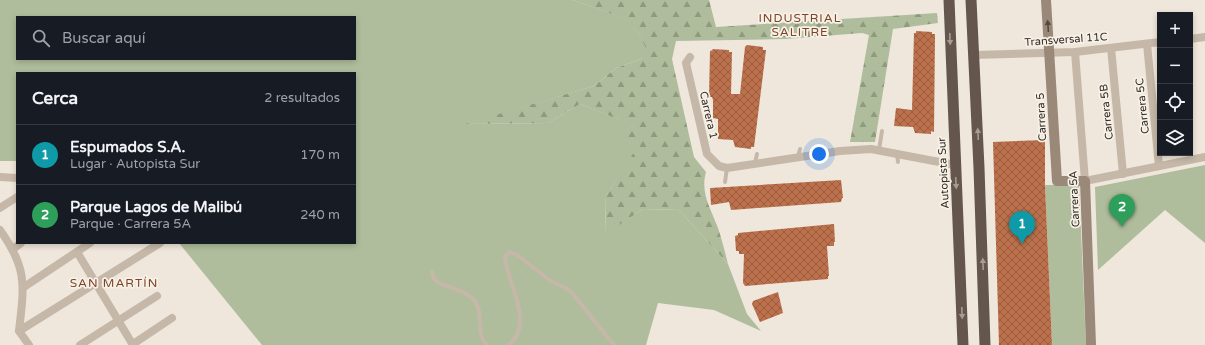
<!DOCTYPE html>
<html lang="es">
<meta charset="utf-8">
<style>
:root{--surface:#171b24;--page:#242831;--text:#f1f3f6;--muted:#9ea1a6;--line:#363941;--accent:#b45309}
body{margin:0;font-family:"Varela Round",sans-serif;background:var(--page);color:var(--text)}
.controls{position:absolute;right:12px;top:12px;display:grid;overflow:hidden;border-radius:0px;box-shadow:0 2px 6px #0003}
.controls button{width:36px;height:36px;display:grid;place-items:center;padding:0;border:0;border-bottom:1px solid var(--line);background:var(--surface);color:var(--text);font:20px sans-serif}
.you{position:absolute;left:819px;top:154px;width:14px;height:14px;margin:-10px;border:3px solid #fff;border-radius:50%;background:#1a73e8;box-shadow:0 0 0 6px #1a73e833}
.badge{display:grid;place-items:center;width:26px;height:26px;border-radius:50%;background:var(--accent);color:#fff;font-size:13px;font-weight:700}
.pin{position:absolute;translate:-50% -33px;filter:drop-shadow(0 1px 2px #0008)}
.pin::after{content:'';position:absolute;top:21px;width:14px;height:12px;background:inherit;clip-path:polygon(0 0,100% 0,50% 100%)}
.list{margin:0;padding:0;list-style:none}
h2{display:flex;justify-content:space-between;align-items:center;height:52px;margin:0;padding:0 16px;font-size:17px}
h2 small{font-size:13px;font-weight:400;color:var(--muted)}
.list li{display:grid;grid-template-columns:26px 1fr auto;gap:12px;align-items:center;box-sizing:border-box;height:60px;padding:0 16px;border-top:1px solid var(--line)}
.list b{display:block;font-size:15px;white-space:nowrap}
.list p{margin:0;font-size:13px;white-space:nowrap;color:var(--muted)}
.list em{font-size:13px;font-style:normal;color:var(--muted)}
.icon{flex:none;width:22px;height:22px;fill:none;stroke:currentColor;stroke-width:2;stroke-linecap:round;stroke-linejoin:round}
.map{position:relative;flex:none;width:1205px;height:345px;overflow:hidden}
.search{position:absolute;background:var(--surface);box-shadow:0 2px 6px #0003;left:16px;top:16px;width:340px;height:44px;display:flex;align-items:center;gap:10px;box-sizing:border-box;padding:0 14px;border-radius:0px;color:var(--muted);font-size:15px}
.panel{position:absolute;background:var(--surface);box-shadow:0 2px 6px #0003;left:16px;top:72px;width:340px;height:172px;border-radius:0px}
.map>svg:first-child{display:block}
.green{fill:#afbd9c;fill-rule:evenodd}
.forest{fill:url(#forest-firs)}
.building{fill:url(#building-cross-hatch)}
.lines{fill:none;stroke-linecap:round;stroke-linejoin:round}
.service{stroke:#c6b8a8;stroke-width:4}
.minor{stroke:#c6b8a8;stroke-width:8}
.secondary{stroke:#9a8879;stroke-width:10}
.trunk{stroke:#64564c;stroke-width:11}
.oneway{fill:#534840}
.oneway2{fill:#a69c92}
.labels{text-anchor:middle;stroke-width:3.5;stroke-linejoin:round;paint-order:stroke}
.street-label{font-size:11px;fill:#342c27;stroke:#f7f1e7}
.neighbourhood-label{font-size:12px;letter-spacing:1px;fill:#7c4327;stroke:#f7f1e7}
</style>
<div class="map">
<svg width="1205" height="345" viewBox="0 0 1205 345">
<defs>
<pattern id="forest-firs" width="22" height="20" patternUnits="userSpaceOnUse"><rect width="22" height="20" fill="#afbd9c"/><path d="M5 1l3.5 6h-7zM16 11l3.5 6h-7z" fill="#8f9a7f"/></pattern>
<pattern id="building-cross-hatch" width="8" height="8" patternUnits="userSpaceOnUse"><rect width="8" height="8" fill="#bc714c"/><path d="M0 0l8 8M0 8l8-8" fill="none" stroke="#9a5d3f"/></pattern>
</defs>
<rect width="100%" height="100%" fill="#efe7db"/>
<g class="green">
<path d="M 0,0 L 573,0 L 627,19 L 639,34 L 646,46 L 641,59 L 616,68 L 594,86 L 467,124 L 548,123 L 580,104 L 636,126 L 614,135 L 639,146 L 606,196 L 605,233 L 643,209 L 679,210 L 728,264 L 747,314 L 761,331 L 714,310 L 658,303 L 646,345 L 262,345 L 179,243 L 355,243 L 355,73 L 17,73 L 17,161 L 0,161 ZM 17,17 L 355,17 L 355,59 L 17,59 Z"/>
<path d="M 1205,165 L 1205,243 L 1165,210 L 1098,270 L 1095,187 Z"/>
<path d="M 1045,185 L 1079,185 L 1086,345 L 1052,345 Z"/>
</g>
<path class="forest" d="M 573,0 L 709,0 L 716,27 L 937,13 L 938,23 L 893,29 L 875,142 L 850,142 L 869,35 L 862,33 L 785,39 L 676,41 L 672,59 L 694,157 L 706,172 C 700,193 711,209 718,228 C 722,240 725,252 728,264 L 679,210 L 643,209 L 605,234 L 606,196 L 638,146 L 613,135 L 635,126 L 580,104 L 548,123 L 465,124 L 594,86 L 616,68 L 641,59 L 645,46 L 639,34 L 626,19 Z"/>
<g class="building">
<path d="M 916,31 L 932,32 L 932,34 L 935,34 L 934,132 L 931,131 L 931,134 L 915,133 L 913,127 L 894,126 L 896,108 L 912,110 L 914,33 L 916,33 Z"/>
<path d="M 747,45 L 763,47 L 763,50 L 766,50 L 754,147 L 751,147 L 751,149 L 735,147 L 733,140 L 718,139 L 718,119 L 713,118 L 713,100 L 712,97 L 709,97 L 710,51 L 713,50 L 712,49 L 729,50 L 729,52 L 732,52 L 731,94 L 740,94 L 745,47 Z"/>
<path d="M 1045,140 L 1045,185 L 1052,345 L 999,345 L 993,142 Z"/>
<path d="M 841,180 L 843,198 L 842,198 L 841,202 L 731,210 L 729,202 L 711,205 L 710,188 Z"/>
<path d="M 834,224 L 835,242 L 834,242 L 834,246 L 827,246 L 829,276 L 828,276 L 828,279 L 745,286 L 743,283 L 744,254 L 739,254 L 739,251 L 736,251 L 735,236 L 738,235 L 738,233 Z"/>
<path d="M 778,292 L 783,313 L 760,322 L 752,304 L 753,301 Z"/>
</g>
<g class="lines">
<g class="service">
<path d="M 879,150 L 882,131"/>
<path d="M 897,153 L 898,162"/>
<path d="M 798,157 L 800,149"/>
<path d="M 755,163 L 757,154"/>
<path d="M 725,182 L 727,168"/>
<path d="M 432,272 L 434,279 L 437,282 C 448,287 463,290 472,298 C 486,311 474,333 487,345"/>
<path d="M 508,345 C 536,326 507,283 505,257 L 509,252 L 517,255 L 552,282 L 566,288 L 573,294 L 614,345"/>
</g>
<g class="minor">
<path d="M 1190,39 L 1205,37"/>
<path d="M 1147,44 L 1159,166"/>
<path d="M 1111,48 L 1123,174"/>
<path d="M 1075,52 L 1085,181 L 1205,157"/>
<path d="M 974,55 L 1075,52 L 1160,42"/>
<path d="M 690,57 L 686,63 L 707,154 L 719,166 L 727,168 L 840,151 L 871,149 L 955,165"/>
<path d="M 0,177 L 17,178"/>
<path d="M 0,208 L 17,197"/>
<path d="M 0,230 C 28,269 24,286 19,331 L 29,345"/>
<path d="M 13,249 L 21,243"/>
<path d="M 77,252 L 133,345"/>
<path d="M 24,287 L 90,243"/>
<path d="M 19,331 L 160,243"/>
<path d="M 133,344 L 172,318"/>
<path d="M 80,345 L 157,296"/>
</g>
<path class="secondary" d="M 1046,0 L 1057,181 L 1085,181 L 1091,345"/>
<g class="trunk">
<path d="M 949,0 L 963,345"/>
<path d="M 971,0 L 979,168 L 985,345"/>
</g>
</g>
<defs><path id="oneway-solid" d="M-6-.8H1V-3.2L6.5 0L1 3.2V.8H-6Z"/></defs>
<use class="oneway" href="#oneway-solid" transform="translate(1048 26) rotate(-94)"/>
<g class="oneway2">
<use href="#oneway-solid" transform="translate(950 39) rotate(88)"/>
<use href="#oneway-solid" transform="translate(978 134) rotate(-93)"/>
<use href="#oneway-solid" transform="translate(956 183) rotate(87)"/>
<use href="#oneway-solid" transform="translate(983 264) rotate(-92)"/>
<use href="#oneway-solid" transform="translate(962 313) rotate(88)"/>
</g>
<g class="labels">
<g class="street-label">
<text transform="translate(1066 39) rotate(-4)" y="4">Transversal 11C</text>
<text transform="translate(1142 106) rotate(-96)" y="4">Carrera 5C</text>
<text transform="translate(1106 112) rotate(-96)" y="4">Carrera 5B</text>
<text transform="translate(709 115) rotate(77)" y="4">Carrera 1</text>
<text transform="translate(1041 117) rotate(-93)" y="4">Carrera 5</text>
<text transform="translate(943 173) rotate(-93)" y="4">Autopista Sur</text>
<text transform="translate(1074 199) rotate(-93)" y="4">Carrera 5A</text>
</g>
<g class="neighbourhood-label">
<text x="800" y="22">INDUSTRIAL<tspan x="800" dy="14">SALITRE</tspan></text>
<text x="114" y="287">SAN MARTÍN</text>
</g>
</g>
</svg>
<div class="controls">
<button>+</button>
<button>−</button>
<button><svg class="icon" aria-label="locate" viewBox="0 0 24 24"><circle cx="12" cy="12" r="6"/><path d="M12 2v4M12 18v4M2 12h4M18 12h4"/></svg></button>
<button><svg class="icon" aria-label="layers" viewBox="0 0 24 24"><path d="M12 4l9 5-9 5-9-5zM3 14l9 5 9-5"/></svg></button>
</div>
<div class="you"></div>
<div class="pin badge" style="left:1022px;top:244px;background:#0f9aa8">1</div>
<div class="pin badge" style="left:1122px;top:227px;background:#2e9e5b">2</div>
<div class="search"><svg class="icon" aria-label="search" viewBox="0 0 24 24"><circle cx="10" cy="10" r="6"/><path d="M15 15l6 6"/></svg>Buscar aquí</div>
<section class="panel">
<h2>Cerca<small>2 resultados</small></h2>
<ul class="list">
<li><span class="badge" style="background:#0f9aa8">1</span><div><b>Espumados S.A.</b><p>Lugar · Autopista Sur</p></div><em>170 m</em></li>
<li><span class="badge" style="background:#2e9e5b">2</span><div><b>Parque Lagos de Malibú</b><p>Parque · Carrera 5A</p></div><em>240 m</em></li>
</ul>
</section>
</div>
